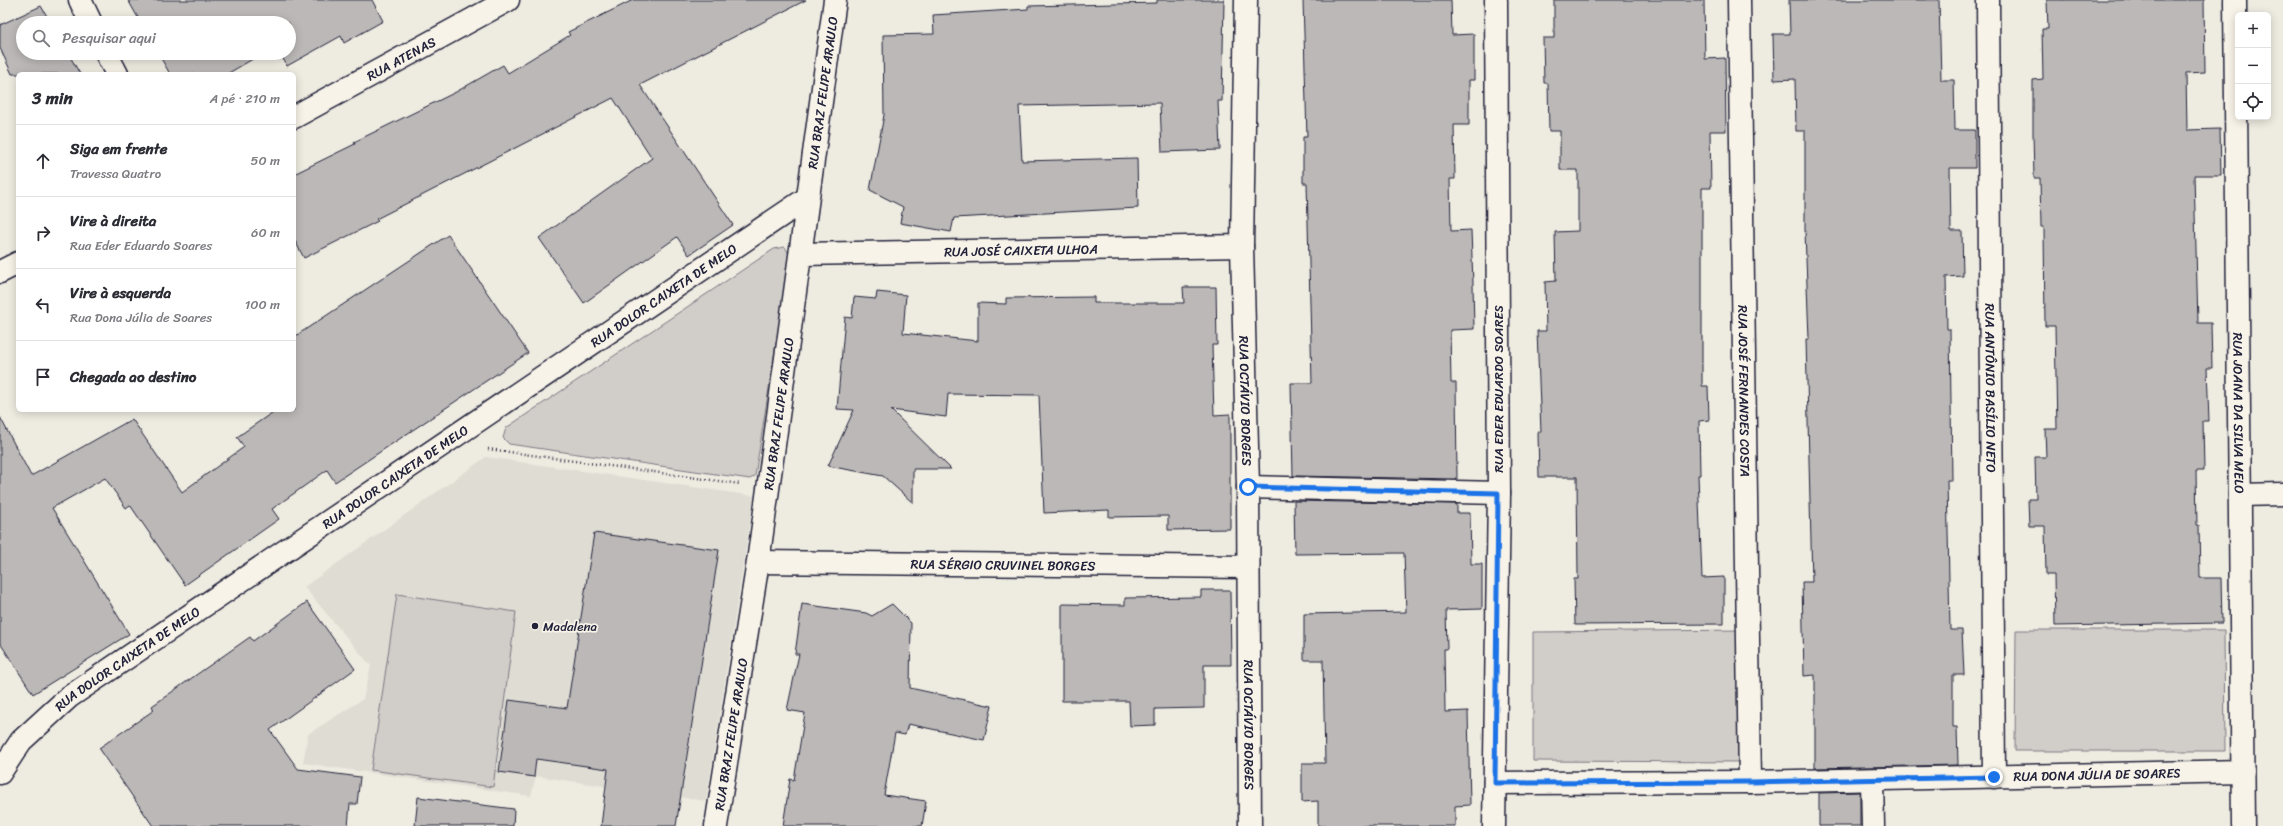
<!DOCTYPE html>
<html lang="pt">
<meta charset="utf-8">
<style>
:root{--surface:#fff;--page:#f2f2f3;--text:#2b2b33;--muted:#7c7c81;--line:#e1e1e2}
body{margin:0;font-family:Sriracha,sans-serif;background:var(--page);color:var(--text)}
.controls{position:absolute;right:12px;top:12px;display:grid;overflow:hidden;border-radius:6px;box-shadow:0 2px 10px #0003}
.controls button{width:36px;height:36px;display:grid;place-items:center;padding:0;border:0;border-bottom:1px solid var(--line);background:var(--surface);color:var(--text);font:20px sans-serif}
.stop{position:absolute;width:12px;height:12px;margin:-9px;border:3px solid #1a73e8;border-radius:50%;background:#fff}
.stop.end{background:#1a73e8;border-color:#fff;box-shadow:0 1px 4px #0008}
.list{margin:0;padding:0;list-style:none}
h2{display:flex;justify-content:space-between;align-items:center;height:52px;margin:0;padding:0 16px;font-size:17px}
h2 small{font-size:13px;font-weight:400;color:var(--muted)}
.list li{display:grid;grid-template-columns:26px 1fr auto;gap:12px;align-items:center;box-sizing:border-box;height:72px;padding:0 16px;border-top:1px solid var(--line)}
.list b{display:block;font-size:15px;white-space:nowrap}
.list p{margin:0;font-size:13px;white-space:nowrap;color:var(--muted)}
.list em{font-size:13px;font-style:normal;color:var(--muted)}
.icon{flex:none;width:22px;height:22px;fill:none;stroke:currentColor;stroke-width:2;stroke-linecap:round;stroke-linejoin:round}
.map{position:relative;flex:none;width:2283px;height:826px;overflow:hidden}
.search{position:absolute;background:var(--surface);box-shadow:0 2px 10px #0003;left:16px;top:16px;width:280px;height:44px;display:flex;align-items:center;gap:10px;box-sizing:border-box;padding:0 14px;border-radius:22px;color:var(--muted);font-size:15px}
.panel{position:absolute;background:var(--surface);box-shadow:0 2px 10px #0003;left:16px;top:72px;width:280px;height:340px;border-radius:6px}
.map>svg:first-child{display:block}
.built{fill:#dfdcd4}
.green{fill:#d1cdc9;stroke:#7a7882}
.building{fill:#bbb8b7;stroke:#22223b}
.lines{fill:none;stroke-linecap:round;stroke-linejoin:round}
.minor-casing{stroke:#22223b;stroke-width:25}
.path{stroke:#22223b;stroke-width:2.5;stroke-dasharray:1 3;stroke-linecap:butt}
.minor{stroke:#f7f3e8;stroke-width:22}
.route{stroke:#1a73e8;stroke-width:5}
.poi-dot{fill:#22223b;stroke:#f7f3e8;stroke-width:1.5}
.labels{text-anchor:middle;stroke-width:3.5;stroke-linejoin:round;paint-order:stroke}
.street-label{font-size:13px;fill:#22223b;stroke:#f7f3e8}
.poi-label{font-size:13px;fill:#22223b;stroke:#f7f3e8;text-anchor:start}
</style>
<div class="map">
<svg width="2283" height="826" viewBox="0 0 2283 826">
<rect width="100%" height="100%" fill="#eeebe1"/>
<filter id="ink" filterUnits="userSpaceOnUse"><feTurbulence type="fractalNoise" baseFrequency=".025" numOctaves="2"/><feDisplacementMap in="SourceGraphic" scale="8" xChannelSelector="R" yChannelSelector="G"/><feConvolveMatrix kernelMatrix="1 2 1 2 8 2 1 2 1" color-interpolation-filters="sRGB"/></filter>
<g filter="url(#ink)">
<path class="built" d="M 486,457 L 754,496 L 706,801 L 536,776 L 531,796 L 303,763 L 308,734 L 363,699 L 371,666 L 304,587 Z"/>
<g class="green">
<path d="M 785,247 L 790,256 L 755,476 L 750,479 L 509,444 L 503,438 L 506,428 L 774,249 Z"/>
<path d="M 397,594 L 516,612 L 493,787 L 371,770 Z"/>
<path d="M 1746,630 L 1747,762 L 1533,761 L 1533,632 Z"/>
<path d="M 2016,630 L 2224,630 L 2225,751 L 2015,751 Z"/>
</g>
<g class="building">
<path d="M 128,0 L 372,0 L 383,21 L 344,43 L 341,36 L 287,66 L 280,53 L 289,53 L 289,23 L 141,23 Z"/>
<path d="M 633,0 L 806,0 L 640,85 L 733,225 L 689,255 L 677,237 L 584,303 L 539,238 L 652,158 L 613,98 L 376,219 L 378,221 L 304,258 L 294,239 L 294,174 L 355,144 L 354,142 L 456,92 L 503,65 L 508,73 L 570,35 L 568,32 Z"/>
<path d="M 1157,0 L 1224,0 L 1222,101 L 1218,101 L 1220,150 L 1162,152 L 1160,103 L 1019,106 L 1022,161 L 1137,158 L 1138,208 L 954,218 L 951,232 L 900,223 L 903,207 L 870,190 L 884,115 L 883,35 L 934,34 L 933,15 L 1028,9 L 1028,6 L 1157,3 Z"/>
<path d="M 1303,0 L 1451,0 L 1452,35 L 1474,34 L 1474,80 L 1469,80 L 1469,125 L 1454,125 L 1455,179 L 1450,179 L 1451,231 L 1471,230 L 1473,284 L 1474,329 L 1450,330 L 1451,383 L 1456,383 L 1457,479 L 1293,476 L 1291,383 L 1312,383 L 1307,183 L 1303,183 L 1303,137 L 1307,137 Z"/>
<path d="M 1554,0 L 1704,0 L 1705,59 L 1725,58 L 1726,131 L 1710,131 L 1711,188 L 1702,188 L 1702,386 L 1708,386 L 1709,420 L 1699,421 L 1700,475 L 1698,475 L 1702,578 L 1724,577 L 1724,624 L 1575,625 L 1574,579 L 1578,579 L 1577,477 L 1539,477 L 1538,432 L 1541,432 L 1537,331 L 1546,331 L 1545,282 L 1556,281 L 1555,232 L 1578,231 L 1578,170 L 1560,170 L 1560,131 L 1549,131 L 1548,83 L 1544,83 L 1543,38 L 1554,38 Z"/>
<path d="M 1789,0 L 1939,0 L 1941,80 L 1954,80 L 1955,130 L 1975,130 L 1975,168 L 1950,168 L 1951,231 L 1962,231 L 1963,276 L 1946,277 L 1947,329 L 1950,329 L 1952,480 L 1947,480 L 1950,630 L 1962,630 L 1964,675 L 1953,675 L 1953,727 L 1957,727 L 1958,765 L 1815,768 L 1815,675 L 1804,676 L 1802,582 L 1812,582 L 1806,339 L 1809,339 L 1805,231 L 1805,131 L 1796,131 L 1795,79 L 1774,80 L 1773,34 L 1790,34 Z"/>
<path d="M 2047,0 L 2204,0 L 2205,72 L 2186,73 L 2187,130 L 2220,129 L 2221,175 L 2194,175 L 2198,323 L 2211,323 L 2212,368 L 2207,368 L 2209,421 L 2203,421 L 2204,471 L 2196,471 L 2197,525 L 2199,525 L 2200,578 L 2221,578 L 2222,623 L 2055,626 L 2054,575 L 2046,575 L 2045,526 L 2029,526 L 2028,499 L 2036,499 L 2035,457 L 2046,457 L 2045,429 L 2057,429 L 2055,326 L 2045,326 L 2044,227 L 2041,227 L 2040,178 L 2034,178 L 2033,133 L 2033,80 L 2043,79 L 2042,29 L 2048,29 Z"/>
<path d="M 41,6 L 51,23 L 23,23 L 23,53 L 68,53 L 80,74 L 12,74 L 0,48 L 0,25 Z"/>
<path d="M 158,53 L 263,53 L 227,74 L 170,74 Z"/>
<path d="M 448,235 L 528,353 L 335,482 L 327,470 L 272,509 L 279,519 L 185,585 L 130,505 L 126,508 L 105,478 L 52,508 L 129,634 L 33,694 L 0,643 L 0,417 L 31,476 L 132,419 L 182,492 L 244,447 L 237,437 L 276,410 L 294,410 L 294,337 Z"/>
<path d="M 1183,287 L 1216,287 L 1217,345 L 1212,345 L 1214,415 L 1230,414 L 1230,529 L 1168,530 L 1168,516 L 1109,517 L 1109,510 L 1044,513 L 1039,395 L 948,394 L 946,417 L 891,410 L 951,469 L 913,469 L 913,503 L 883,476 L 828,466 L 854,410 L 837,409 L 845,317 L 852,318 L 854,297 L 876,299 L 877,292 L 906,295 L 903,333 L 978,341 L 978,303 L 1006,304 L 1006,298 L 1094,297 L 1094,303 L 1184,303 Z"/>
<path d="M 1294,501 L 1457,504 L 1457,513 L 1470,513 L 1471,564 L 1482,564 L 1482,609 L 1446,610 L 1447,649 L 1444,649 L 1445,712 L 1468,711 L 1470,805 L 1455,806 L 1455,826 L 1318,826 L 1318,801 L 1302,802 L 1302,763 L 1325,763 L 1323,660 L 1304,660 L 1304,614 L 1406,612 L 1404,553 L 1295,554 Z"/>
<path d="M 594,533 L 719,550 L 676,826 L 601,826 L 608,769 L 536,759 L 534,777 L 499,772 L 509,700 L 567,708 Z"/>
<path d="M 1201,590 L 1230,590 L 1231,665 L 1204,665 L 1204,708 L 1155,709 L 1155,725 L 1130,726 L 1129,701 L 1062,701 L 1062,604 L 1125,605 L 1125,598 L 1201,597 Z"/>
<path d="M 307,602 L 355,669 L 270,730 L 298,769 L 360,777 L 357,804 L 350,804 L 348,826 L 153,826 L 99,748 L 154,710 L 152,706 L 250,637 L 253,641 Z"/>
<path d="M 802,604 L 866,613 L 872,616 L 892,604 L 911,623 L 910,688 L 992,706 L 984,740 L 908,724 L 905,735 L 895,733 L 884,795 L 926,801 L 922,826 L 783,826 L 790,779 L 794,780 L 805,713 L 787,710 L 799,654 L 795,654 Z"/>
<path d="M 1860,792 L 1860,826 L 1819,826 L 1819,793 Z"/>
<path d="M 418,797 L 514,809 L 513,826 L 415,826 Z"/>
</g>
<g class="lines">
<g class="minor-casing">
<g id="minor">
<path d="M 80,0 L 91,23"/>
<path id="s1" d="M 1246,0 L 1242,246 L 1248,487 L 1250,826"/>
<path id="s2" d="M 1739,0 L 1750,782"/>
<path id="s3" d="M 1988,0 L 1994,777"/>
<path id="s4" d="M 2235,0 L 2243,826"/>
<path d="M 106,53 L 117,74"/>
<path id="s5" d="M 294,117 L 508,0"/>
<path id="s6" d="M 801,254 L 1242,246"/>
<path d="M 0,272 L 18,263"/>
<path d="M 1248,487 L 1499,493"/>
<path d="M 2240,495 L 2283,494"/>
<path id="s7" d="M 758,562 L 1248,567"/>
<path id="s8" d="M 0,773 L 21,741 L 69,697 L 807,198"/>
<path d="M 1872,780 L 1873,826"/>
<path id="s9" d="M 1495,783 L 1750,782 L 2243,771"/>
<path id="s10" d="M 716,826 L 758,562 L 835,0"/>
<path d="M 1494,826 L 1499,493 L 1496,0"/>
</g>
</g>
<path class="path" d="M 488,449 L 740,484"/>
<use href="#minor" class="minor"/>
</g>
</g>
<g class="lines" filter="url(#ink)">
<path class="route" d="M 1248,487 L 1498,493 L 1495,783 L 1750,782 L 1994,777"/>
</g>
<circle class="poi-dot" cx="535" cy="626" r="4"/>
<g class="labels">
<g class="street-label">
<text dy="5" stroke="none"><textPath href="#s5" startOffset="122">RUA ATENAS</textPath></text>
<text dy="5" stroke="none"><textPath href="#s10" startOffset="741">RUA BRAZ FELIPE ARAULO</textPath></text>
<text dy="5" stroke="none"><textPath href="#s6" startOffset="220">RUA JOSÉ CAIXETA ULHOA</textPath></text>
<text dy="5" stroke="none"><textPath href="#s8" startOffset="821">RUA DOLOR CAIXETA DE MELO</textPath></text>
<text dy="5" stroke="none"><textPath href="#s3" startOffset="388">RUA ANTÔNIO BASÍLIO NETO</textPath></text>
<text transform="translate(1498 389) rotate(-90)" y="5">RUA EDER EDUARDO SOARES</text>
<text dy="5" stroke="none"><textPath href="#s2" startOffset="391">RUA JOSÉ FERNANDES COSTA</textPath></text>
<text dy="5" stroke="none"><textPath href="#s1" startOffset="401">RUA OCTÁVIO BORGES</textPath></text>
<text dy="5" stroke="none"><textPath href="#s10" startOffset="417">RUA BRAZ FELIPE ARAULO</textPath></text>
<text dy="5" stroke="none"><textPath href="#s4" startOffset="413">RUA JOANA DA SILVA MELO</textPath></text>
<text dy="5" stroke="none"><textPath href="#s8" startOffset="497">RUA DOLOR CAIXETA DE MELO</textPath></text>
<text dy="5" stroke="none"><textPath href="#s7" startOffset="245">RUA SÉRGIO CRUVINEL BORGES</textPath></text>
<text dy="5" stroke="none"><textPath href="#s8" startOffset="173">RUA DOLOR CAIXETA DE MELO</textPath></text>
<text dy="5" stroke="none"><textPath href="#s1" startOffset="725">RUA OCTÁVIO BORGES</textPath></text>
<text dy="5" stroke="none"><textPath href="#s10" startOffset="93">RUA BRAZ FELIPE ARAULO</textPath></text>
<text dy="5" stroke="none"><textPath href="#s9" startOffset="602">RUA DONA JÚLIA DE SOARES</textPath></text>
</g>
<g class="poi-label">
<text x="543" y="631">Madalena</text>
</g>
</g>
</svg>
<div class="controls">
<button>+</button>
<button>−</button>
<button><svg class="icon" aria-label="locate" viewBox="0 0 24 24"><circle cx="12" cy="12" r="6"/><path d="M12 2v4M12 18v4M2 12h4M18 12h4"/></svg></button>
</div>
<div class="stop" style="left:1248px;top:487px"></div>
<div class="stop end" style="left:1994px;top:777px"></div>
<div class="search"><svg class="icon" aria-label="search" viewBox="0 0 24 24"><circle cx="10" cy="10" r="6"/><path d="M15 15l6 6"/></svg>Pesquisar aqui</div>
<section class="panel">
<h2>3 min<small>A pé · 210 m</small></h2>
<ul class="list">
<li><svg class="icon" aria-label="ahead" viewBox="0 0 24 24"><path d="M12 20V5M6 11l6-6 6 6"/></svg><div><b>Siga em frente</b><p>Travessa Quatro</p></div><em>50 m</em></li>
<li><svg class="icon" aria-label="right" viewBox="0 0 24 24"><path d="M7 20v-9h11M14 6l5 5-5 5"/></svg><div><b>Vire à direita</b><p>Rua Eder Eduardo Soares</p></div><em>60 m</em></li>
<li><svg class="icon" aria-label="left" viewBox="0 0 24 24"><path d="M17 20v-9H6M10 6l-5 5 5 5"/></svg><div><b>Vire à esquerda</b><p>Rua Dona Júlia de Soares</p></div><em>100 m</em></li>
<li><svg class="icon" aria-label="arrive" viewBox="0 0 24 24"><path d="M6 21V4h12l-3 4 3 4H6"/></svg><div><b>Chegada ao destino</b></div></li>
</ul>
</section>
</div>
